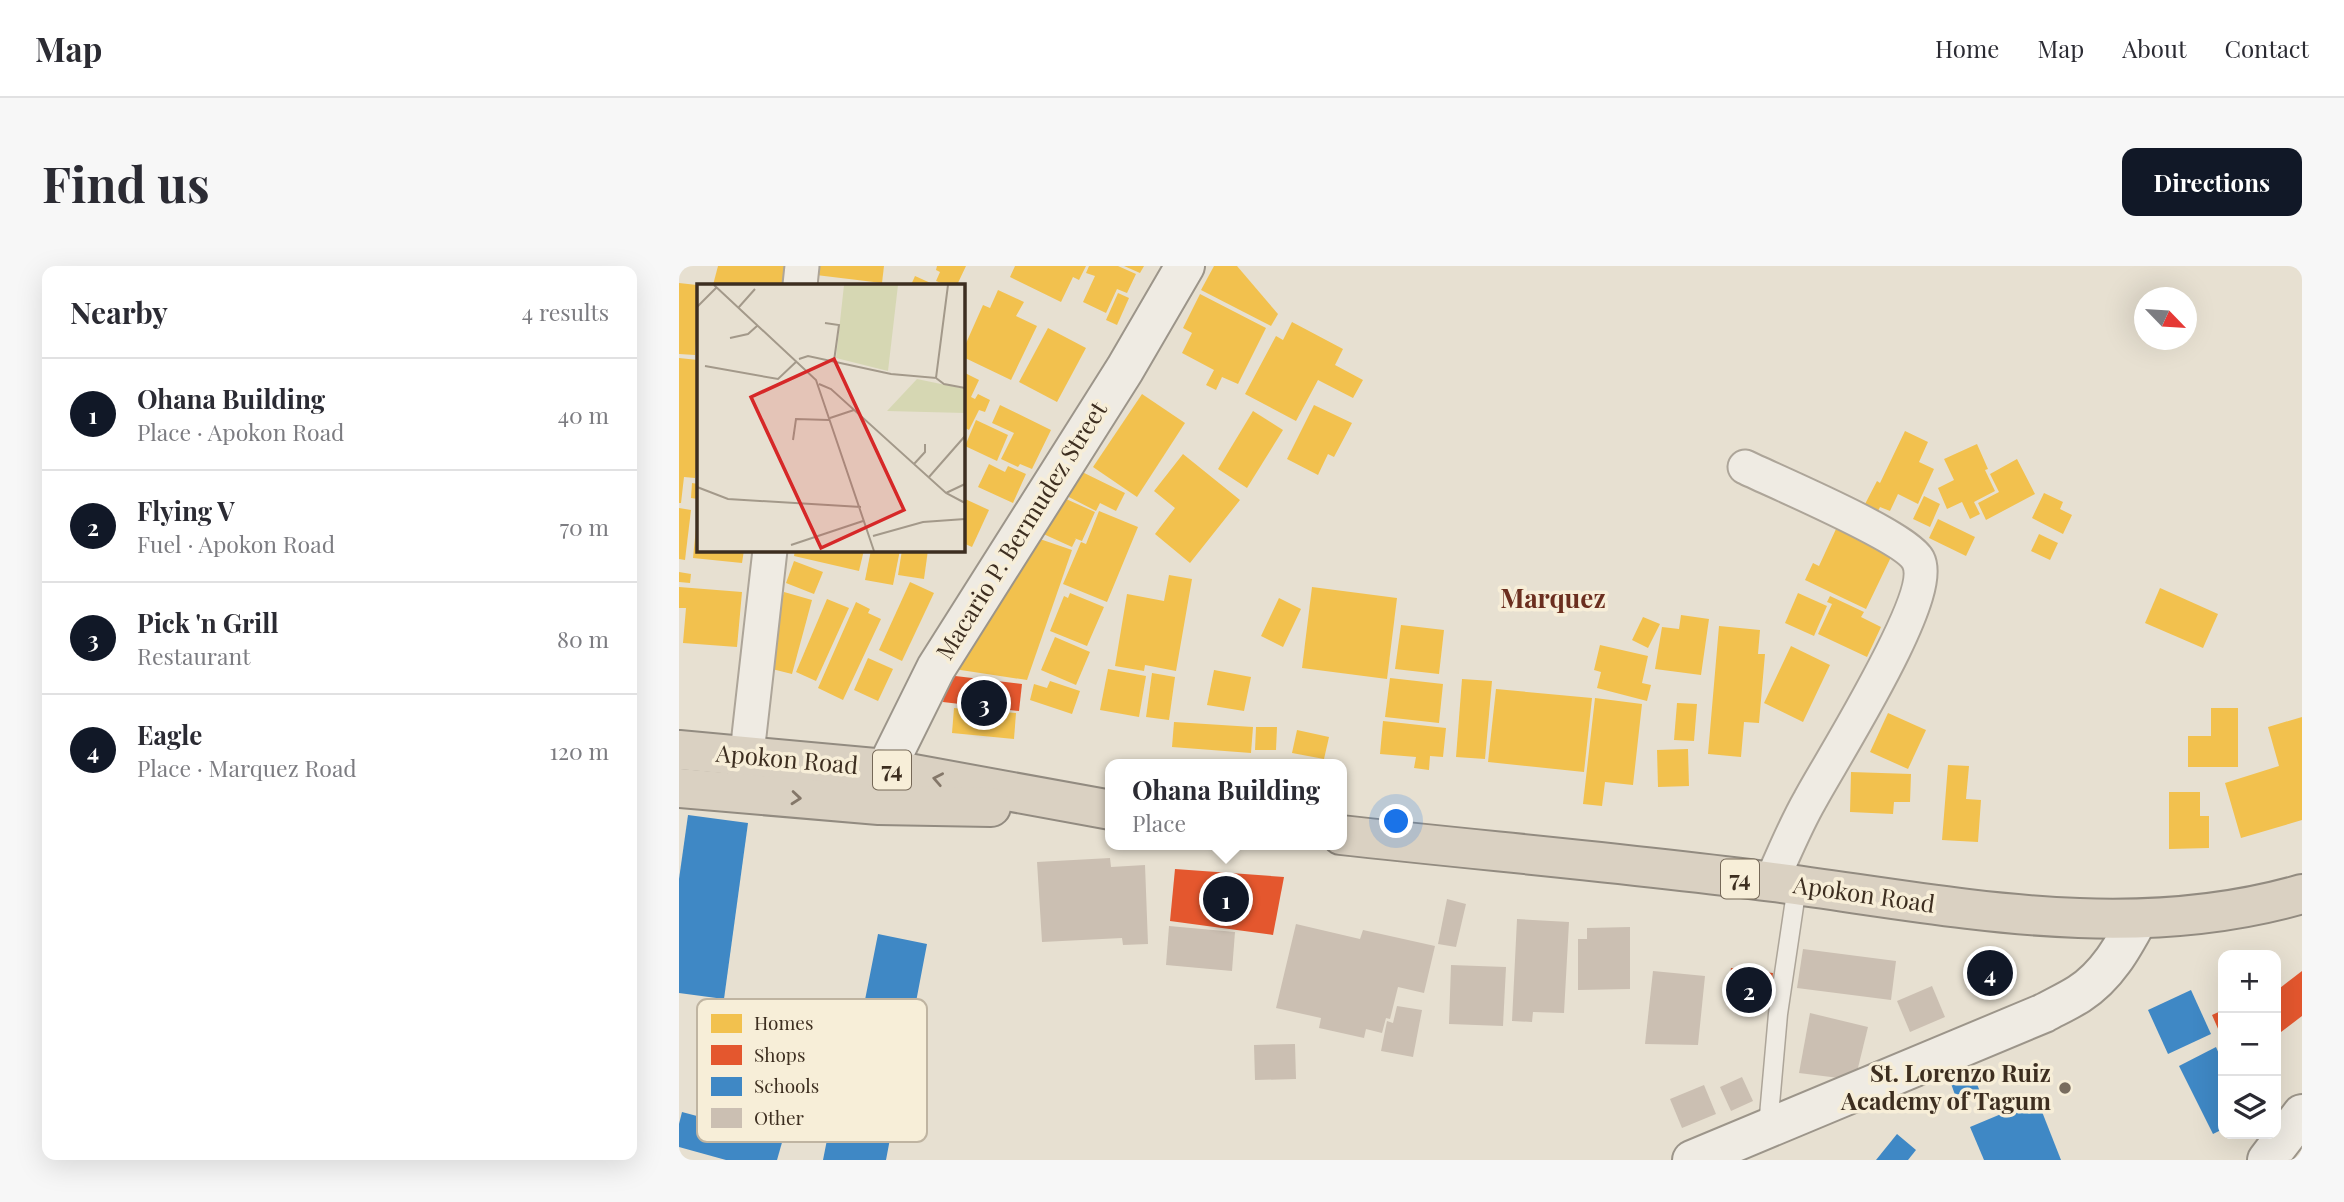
<!DOCTYPE html>
<meta charset="utf-8">
<style>
:root{--surface:#fff;--page:#f7f7f7;--text:#2b2b33;--muted:#7c7c81;--line:#e1e1e2;--accent:#111827}
body{margin:0;font-family:"Playfair Display",serif;background:var(--page);color:var(--text)}
.controls{position:absolute;right:21px;bottom:21px;display:grid;overflow:hidden;border-radius:14px;box-shadow:0 7px 28px #0002}
.controls button{width:63px;height:63px;display:grid;place-items:center;padding:0;border:0;border-bottom:2px solid var(--line);background:var(--surface);color:var(--text);font:35px sans-serif}
.compass{position:absolute;left:1455px;top:21px;width:63px;height:63px;border-radius:50%;background:var(--surface);box-shadow:0 7px 28px #0002;rotate:115deg}
.you{position:absolute;left:718px;top:556px;width:24px;height:24px;margin:-18px;border:5px solid #fff;border-radius:50%;background:#1a73e8;box-shadow:0 0 0 10px #1a73e833}
.badge{display:grid;place-items:center;width:46px;height:46px;border-radius:50%;background:var(--accent);color:#fff;font-size:23px;font-weight:700}
.pin{position:absolute;translate:-50% -50%;border:4px solid #fff;box-shadow:0 2px 7px #0006}
.popup{position:absolute;left:426px;top:493px;width:242px;height:91px;box-sizing:border-box;display:grid;place-content:center;border-radius:14px;background:var(--surface);filter:drop-shadow(0 2px 5px #0005);font-size:23px;white-space:nowrap;color:var(--muted)}
.popup b{font-size:26px;color:var(--text)}
.popup::after{content:'';position:absolute;left:50%;top:100%;margin-left:-14px;border:14px solid transparent;border-top-color:var(--surface)}
.list{margin:0;padding:0;list-style:none}
h2{display:flex;justify-content:space-between;align-items:center;height:91px;margin:0;padding:0 28px;font-size:30px}
h2 small{font-size:23px;font-weight:400;color:var(--muted)}
.list li{display:grid;grid-template-columns:46px 1fr auto;gap:21px;align-items:center;box-sizing:border-box;height:112px;padding:0 28px;border-top:2px solid var(--line)}
.list b{display:block;font-size:26px;white-space:nowrap}
.list p{margin:0;font-size:23px;white-space:nowrap;color:var(--muted)}
.list em{font-size:23px;font-style:normal;color:var(--muted)}
.icon{flex:none;width:38px;height:38px;fill:none;stroke:currentColor;stroke-width:2;stroke-linecap:round;stroke-linejoin:round}
.map{position:relative;flex:none;width:1623px;height:894px;overflow:hidden;border-radius:14px}
header{display:flex;align-items:center;gap:42px;box-sizing:border-box;height:98px;padding:0 35px;background:var(--surface);border-bottom:2px solid var(--line)}
header strong{font-size:33px}
nav{display:flex;gap:38px;margin-inline-start:auto;font-size:24px}
.intro{display:flex;align-items:center;justify-content:space-between;box-sizing:border-box;height:168px;padding:0 42px}
h1{margin:0;font-size:49px}
.button{padding:18px 32px;border-radius:14px;background:var(--accent);color:#fff;font-size:24px;font-weight:700}
main{display:flex;gap:42px;padding:0 42px}
aside{flex:1;background:var(--surface);border-radius:14px;box-shadow:0 7px 28px #0002}
.map>svg:first-child{display:block}
.homes{fill:#f2c14e}
.shops{fill:#e4572e}
.schools{fill:#3f88c5}
.building{fill:#cbbfb2}
.lines{fill:none;stroke-linecap:round;stroke-linejoin:round}
.lane-casing{stroke:#ada599;stroke-width:21}
.street-casing{stroke:#ada599;stroke-width:37}
.secondary-casing{stroke:#9c958a;stroke-width:42}
.highway-casing{stroke:#928b80;stroke-width:42}
.lane{stroke:#efebe3;stroke-width:18}
.street{stroke:#efebe3;stroke-width:33}
.secondary{stroke:#efebe3;stroke-width:38}
.highway{stroke:#dad1c2;stroke-width:38}
.oneway{stroke:#847769}
.poi-dot{fill:#786c5e;stroke:#f7eed8;stroke-width:2.5}
.labels{text-anchor:middle;stroke-width:7;stroke-linejoin:round;paint-order:stroke}
.shield{fill:#f7eed8;stroke:#756857;stroke-width:2}
.shield-label{font-size:23px;font-weight:bold;fill:#3d2e20}
.street-label{font-size:24px;fill:#3d2e20;stroke:#f7eed8}
.poi-label{font-size:24px;font-weight:bold;fill:#3d2e20;stroke:#f7eed8;text-anchor:end}
.neighbourhood-label{font-size:26px;font-weight:bold;fill:#6b2e1e;stroke:#f7eed8}
.inset-road{fill:none;stroke:#a3998a;stroke-width:2}
.view{fill:#d62828;fill-opacity:0.15;stroke:#d62828;stroke-width:3.5}
.inset-edge{fill:none;stroke:#3d2e20;stroke-width:3.5}
.key{fill:#f7eed8;stroke:#bfb4a1;stroke-width:2}
.key-label{font-size:19px;fill:#3d2e20}
</style>
<header>
<strong>Map</strong>
<nav><a>Home</a><a>Map</a><a>About</a><a>Contact</a></nav>
</header>
<div class="intro"><h1>Find us</h1><a class="button">Directions</a></div>
<main>
<aside>
<h2>Nearby<small>4 results</small></h2>
<ul class="list">
<li><span class="badge">1</span><div><b>Ohana Building</b><p>Place · Apokon Road</p></div><em>40 m</em></li>
<li><span class="badge">2</span><div><b>Flying V</b><p>Fuel · Apokon Road</p></div><em>70 m</em></li>
<li><span class="badge">3</span><div><b>Pick 'n Grill</b><p>Restaurant</p></div><em>80 m</em></li>
<li><span class="badge">4</span><div><b>Eagle</b><p>Place · Marquez Road</p></div><em>120 m</em></li>
</ul>
</aside>
<div class="map">
<svg width="1623" height="894" viewBox="0 0 1623 894">
<rect width="100%" height="100%" fill="#e7e0d1"/>
<g class="homes">
<path d="M 39,0 L 109,0 L 105,19 L 34,19 Z"/>
<path d="M 138,0 L 205,0 L 203,17 L 137,9 Z"/>
<path d="M 258,0 L 287,0 L 278,19 L 267,19 L 257,15 L 261,6 L 257,4 Z"/>
<path d="M 336,0 L 407,0 L 400,14 L 394,11 L 382,36 L 331,11 Z"/>
<path d="M 410,0 L 439,0 L 457,8 L 448,27 L 438,23 L 427,47 L 404,36 L 416,10 L 407,7 Z"/>
<path d="M 445,0 L 465,0 L 461,7 Z"/>
<path d="M 535,0 L 558,0 L 599,48 L 592,60 L 522,24 Z"/>
<path d="M 236,10 L 256,19 L 232,19 Z"/>
<path d="M 0,17 L 18,19 L 19,47 L 16,89 L 0,88 Z"/>
<path d="M 319,24 L 345,36 L 337,50 L 358,60 L 332,114 L 284,91 L 284,84 L 304,39 L 311,42 Z"/>
<path d="M 439,27 L 450,32 L 438,59 L 427,54 Z"/>
<path d="M 521,28 L 587,62 L 559,118 L 543,111 L 537,124 L 527,119 L 535,104 L 503,87 L 513,67 L 504,62 Z"/>
<path d="M 613,56 L 664,83 L 656,99 L 684,114 L 674,132 L 639,114 L 617,155 L 566,128 L 597,70 L 604,74 Z"/>
<path d="M 369,62 L 407,82 L 378,136 L 340,116 Z"/>
<path d="M 0,92 L 19,94 L 19,183 L 16,212 L 5,211 L 2,237 L 0,237 Z"/>
<path d="M 284,106 L 300,114 L 292,131 L 296,133 L 299,128 L 311,134 L 306,146 L 300,144 L 290,164 L 284,161 Z"/>
<path d="M 463,128 L 506,157 L 458,231 L 414,201 Z"/>
<path d="M 321,139 L 372,164 L 353,203 L 341,198 L 339,201 L 322,193 L 335,167 L 313,157 Z"/>
<path d="M 635,139 L 673,157 L 655,191 L 649,188 L 639,209 L 608,193 Z"/>
<path d="M 574,145 L 604,164 L 568,222 L 539,203 Z"/>
<path d="M 297,154 L 329,169 L 318,195 L 286,180 Z"/>
<path d="M 1226,165 L 1249,176 L 1240,196 L 1255,203 L 1239,238 L 1219,228 L 1211,245 L 1201,241 L 1198,247 L 1185,240 L 1198,215 L 1201,217 Z"/>
<path d="M 1298,178 L 1309,203 L 1306,204 L 1316,225 L 1295,236 L 1301,248 L 1291,253 L 1283,236 L 1268,243 L 1259,222 L 1275,214 L 1265,193 Z"/>
<path d="M 504,188 L 561,234 L 511,297 L 476,268 L 496,242 L 475,225 Z"/>
<path d="M 1338,193 L 1356,228 L 1307,254 L 1299,237 L 1320,226 L 1311,208 Z"/>
<path d="M 310,198 L 326,206 L 329,200 L 347,208 L 334,237 L 299,221 Z"/>
<path d="M 395,202 L 446,227 L 437,245 L 421,237 L 417,245 L 382,227 Z"/>
<path d="M 13,217 L 19,218 L 19,233 L 12,232 Z"/>
<path d="M 1365,227 L 1384,236 L 1381,243 L 1393,249 L 1384,268 L 1353,252 Z"/>
<path d="M 376,228 L 416,246 L 403,275 L 395,272 L 397,273 L 393,281 L 360,266 Z"/>
<path d="M 1245,230 L 1261,238 L 1251,261 L 1234,253 Z"/>
<path d="M 284,232 L 310,244 L 293,281 L 284,277 Z"/>
<path d="M 0,242 L 12,244 L 6,294 L 0,293 Z"/>
<path d="M 420,245 L 459,261 L 428,336 L 384,318 L 402,276 L 407,278 Z"/>
<path d="M 1259,253 L 1296,271 L 1287,290 L 1250,272 Z"/>
<path d="M 17,262 L 19,262 L 19,284 L 65,284 L 63,297 L 14,292 Z"/>
<path d="M 1157,263 L 1213,289 L 1187,343 L 1126,314 L 1134,297 L 1140,300 Z"/>
<path d="M 1360,268 L 1379,277 L 1371,294 L 1352,285 Z"/>
<path d="M 355,271 L 393,284 L 348,414 L 275,403 Z"/>
<path d="M 116,284 L 185,284 L 180,305 L 115,290 Z"/>
<path d="M 192,284 L 221,284 L 214,319 L 186,314 Z"/>
<path d="M 223,284 L 249,284 L 245,313 L 219,309 Z"/>
<path d="M 115,295 L 144,306 L 135,328 L 107,317 Z"/>
<path d="M 0,306 L 12,308 L 11,317 L 0,316 Z"/>
<path d="M 490,309 L 513,313 L 497,405 L 466,399 L 465,405 L 436,400 L 448,328 L 485,335 Z"/>
<path d="M 231,316 L 255,327 L 223,395 L 200,384 Z"/>
<path d="M 0,321 L 63,326 L 58,381 L 4,377 L 7,342 L 0,342 Z"/>
<path d="M 633,321 L 718,332 L 708,413 L 623,402 Z"/>
<path d="M 1481,322 L 1539,348 L 1524,382 L 1466,357 Z"/>
<path d="M 105,326 L 133,334 L 113,408 L 85,401 Z"/>
<path d="M 391,327 L 425,341 L 408,380 L 371,365 L 385,330 L 389,332 Z"/>
<path d="M 1119,327 L 1148,340 L 1135,370 L 1106,357 Z"/>
<path d="M 1151,330 L 1185,346 L 1182,351 L 1202,361 L 1188,391 L 1139,368 L 1153,338 L 1148,336 Z"/>
<path d="M 600,332 L 622,343 L 604,381 L 582,370 Z"/>
<path d="M 148,333 L 170,342 L 137,415 L 117,406 Z"/>
<path d="M 177,336 L 191,343 L 189,347 L 202,353 L 164,434 L 139,422 Z"/>
<path d="M 1002,349 L 1030,353 L 1022,409 L 976,403 L 983,361 L 1000,363 Z"/>
<path d="M 964,351 L 981,358 L 969,382 L 953,374 Z"/>
<path d="M 722,359 L 765,364 L 760,408 L 716,403 Z"/>
<path d="M 1040,360 L 1081,364 L 1079,388 L 1086,388 L 1080,457 L 1065,456 L 1062,491 L 1029,488 Z"/>
<path d="M 376,371 L 411,386 L 397,419 L 362,404 Z"/>
<path d="M 921,379 L 969,390 L 963,417 L 972,419 L 968,435 L 918,422 L 922,406 L 915,404 Z"/>
<path d="M 1112,380 L 1151,399 L 1124,456 L 1085,437 Z"/>
<path d="M 189,392 L 214,403 L 199,435 L 175,424 Z"/>
<path d="M 429,403 L 467,410 L 460,451 L 421,444 Z"/>
<path d="M 535,404 L 572,411 L 565,445 L 528,439 Z"/>
<path d="M 473,407 L 496,411 L 490,454 L 467,451 Z"/>
<path d="M 711,412 L 764,418 L 760,457 L 706,451 Z"/>
<path d="M 783,413 L 813,415 L 806,493 L 777,491 Z"/>
<path d="M 371,415 L 401,425 L 393,448 L 351,434 L 355,418 L 368,422 Z"/>
<path d="M 817,423 L 913,432 L 905,506 L 809,496 Z"/>
<path d="M 916,432 L 963,438 L 954,519 L 926,516 L 923,540 L 904,538 Z"/>
<path d="M 998,437 L 1018,438 L 1015,475 L 995,474 Z"/>
<path d="M 275,442 L 337,447 L 335,473 L 273,467 Z"/>
<path d="M 1532,442 L 1559,442 L 1559,501 L 1509,501 L 1509,470 L 1532,470 Z"/>
<path d="M 1209,447 L 1247,464 L 1229,503 L 1191,486 Z"/>
<path d="M 1623,451 L 1623,554 L 1562,572 L 1546,517 L 1600,500 L 1589,461 Z"/>
<path d="M 704,455 L 767,462 L 764,491 L 751,490 L 750,504 L 735,502 L 737,491 L 701,488 Z"/>
<path d="M 495,456 L 574,461 L 572,487 L 493,481 Z"/>
<path d="M 577,461 L 598,461 L 597,484 L 576,484 Z"/>
<path d="M 618,464 L 650,471 L 645,493 L 613,487 Z"/>
<path d="M 1009,483 L 1010,520 L 979,521 L 978,484 Z"/>
<path d="M 1269,499 L 1290,500 L 1287,533 L 1302,534 L 1299,576 L 1263,574 Z"/>
<path d="M 1172,506 L 1232,508 L 1231,536 L 1215,536 L 1214,548 L 1171,546 Z"/>
<path d="M 1490,526 L 1521,526 L 1521,550 L 1530,550 L 1530,582 L 1490,583 Z"/>
</g>
<g class="shops">
<path d="M 268,409 L 343,418 L 340,445 L 264,436 Z"/>
<path d="M 496,603 L 605,611 L 594,669 L 491,655 Z"/>
<path d="M 1052,702 L 1094,707 L 1089,743 L 1047,738 Z"/>
<path d="M 1623,705 L 1623,750 L 1602,766 L 1597,758 L 1597,725 Z"/>
<path d="M 1544,744 L 1544,774 L 1533,749 Z"/>
</g>
<g class="schools">
<path d="M 9,549 L 69,557 L 45,733 L 0,727 L 0,613 Z"/>
<path d="M 199,668 L 248,678 L 207,894 L 144,894 L 161,808 L 171,810 Z"/>
<path d="M 1512,724 L 1532,768 L 1489,788 L 1469,744 Z"/>
<path d="M 1537,781 L 1544,797 L 1544,863 L 1534,868 L 1500,800 Z"/>
<path d="M 1293,806 L 1302,828 L 1279,837 L 1271,815 Z"/>
<path d="M 1358,833 L 1382,894 L 1305,894 L 1291,861 Z"/>
<path d="M 3,846 L 104,873 L 98,894 L 47,894 L 0,881 L 0,858 Z"/>
<path d="M 1218,868 L 1237,884 L 1229,894 L 1197,894 Z"/>
</g>
<g class="building">
<path d="M 431,592 L 432,601 L 466,599 L 469,678 L 444,679 L 443,672 L 363,676 L 358,596 Z"/>
<path d="M 768,633 L 787,638 L 777,681 L 759,678 Z"/>
<path d="M 838,653 L 890,656 L 885,747 L 854,746 L 853,756 L 833,755 Z"/>
<path d="M 617,658 L 681,673 L 684,664 L 756,680 L 745,727 L 719,721 L 711,753 L 707,752 L 703,767 L 687,763 L 685,772 L 640,762 L 642,752 L 597,742 Z"/>
<path d="M 490,660 L 556,666 L 553,705 L 487,699 Z"/>
<path d="M 951,661 L 951,723 L 899,724 L 899,673 L 908,673 L 908,662 Z"/>
<path d="M 1124,683 L 1217,695 L 1212,734 L 1118,722 Z"/>
<path d="M 772,699 L 827,701 L 824,760 L 770,758 Z"/>
<path d="M 974,705 L 1026,710 L 1019,779 L 966,778 Z"/>
<path d="M 1253,720 L 1266,751 L 1231,766 L 1218,735 Z"/>
<path d="M 718,740 L 743,744 L 734,791 L 702,785 L 708,755 L 714,757 Z"/>
<path d="M 1131,747 L 1189,761 L 1176,814 L 1120,807 Z"/>
<path d="M 616,778 L 617,813 L 576,814 L 575,779 Z"/>
<path d="M 1063,811 L 1074,835 L 1052,845 L 1041,821 Z"/>
<path d="M 1025,819 L 1037,848 L 1003,862 L 991,833 Z"/>
</g>
<g class="lines">
<g class="lane-casing">
<path id="lane" d="M 1089,861 L 1099,748 L 1118,620"/>
</g>
<g class="street-casing">
<g id="street">
<path d="M 121,19 L 123,0"/>
<path d="M 1066,201 C 1097,216 1226,270 1239,294 C 1258,330 1151,496 1131,534 C 1116,560 1105,588 1092,616"/>
<path d="M 65,514 L 91,284"/>
</g>
</g>
<g class="secondary-casing">
<g id="secondary">
<path d="M 201,534 L 207,503 L 257,402 L 446,103 L 506,0"/>
<path d="M 1013,894 L 1365,747 C 1376,741 1389,735 1400,728 C 1428,710 1444,681 1459,653"/>
<path d="M 1588,894 L 1623,848"/>
</g>
</g>
<g class="highway-casing">
<g id="highway">
<path d="M 0,484 L 207,503 L 432,544"/>
<path d="M 0,522 L 200,539 L 312,541"/>
<path d="M 662,569 C 806,585 950,597 1094,616 C 1270,639 1447,679 1623,628"/>
</g>
</g>
<use href="#lane" class="lane"/>
<use href="#street" class="street"/>
<use href="#secondary" class="secondary"/>
<use href="#highway" class="highway"/>
</g>
<defs><path id="oneway-chevron" d="M-2-3.5L2.5 0L-2 3.5" fill="none" stroke-width="1.6" stroke-linecap="round" stroke-linejoin="round" transform="scale(1.75)"/></defs>
<g class="oneway">
<use href="#oneway-chevron" transform="translate(259 513) rotate(-169)"/>
<use href="#oneway-chevron" transform="translate(117 532) rotate(5)"/>
</g>
<circle class="poi-dot" cx="1386" cy="822" r="7"/>
<g class="labels">
<g class="shield">
<rect x="194" y="484.5" width="38" height="39" rx="5"/>
<rect x="1042" y="593.5" width="38" height="39" rx="5"/>
</g>
<g class="shield-label">
<text x="213" y="512">74</text>
<text x="1061" y="621">74</text>
</g>
<g class="street-label">
<text transform="translate(343 265) rotate(-58)" y="8">Macario P. Bermudez Street</text>
<text transform="translate(108 494) rotate(5)" y="8">Apokon Road</text>
<text transform="translate(1185 629) rotate(8)" y="8">Apokon Road</text>
</g>
<g class="poi-label">
<text x="1372" y="816">St. Lorenzo Ruiz<tspan x="1372" dy="28">Academy of Tagum</tspan></text>
</g>
<g class="neighbourhood-label">
<text x="874" y="342">Marquez</text>
</g>
</g>
<g transform="translate(18 18)">
<rect width="268" height="268" fill="#e7e0d1"/>
<path d="M 147,1 L 201,1 L 191,87 L 139,74 ZM 220,95 L 268,105 L 268,129 L 190,127 Z" fill="#d6d7b3"/>
<path class="inset-road" d="M 17,1 L 119,96 L 177,267M 0,23 L 19,4M 42,23 L 58,5M 128,39 L 142,41 L 137,77M 33,54 L 51,50 L 60,42M 102,75 L 111,72 L 194,90 L 239,94 L 251,1M 8,82 L 81,95 L 100,77M 239,94 L 247,100 L 268,104M 122,100 L 134,105 L 249,209 L 268,219M 133,134 L 157,126M 96,156 L 99,135 L 132,136M 217,180 L 228,168 L 228,160M 232,193 L 268,152M 0,203 L 31,215 L 164,223M 249,209 L 268,200M 176,252 L 226,238 L 268,235M 94,261 L 166,237"/>
<path class="view" d="M 137,75 L 207,226 L 124,264 L 54,113 Z"/>
<rect width="268" height="268" class="inset-edge"/>
</g>
<rect x="18" y="733" width="230" height="143" rx="10" class="key"/>
<rect x="32" y="748" width="31" height="19" fill="#f2c14e"/>
<rect x="32" y="779" width="31" height="20" fill="#e4572e"/>
<rect x="32" y="811" width="31" height="19" fill="#3f88c5"/>
<rect x="32" y="842" width="31" height="20" fill="#cbbfb2"/>
<g class="key-label">
<text x="75" y="764">Homes</text>
<text x="75" y="796">Shops</text>
<text x="75" y="827">Schools</text>
<text x="75" y="859">Other</text>
</g>
</svg>
<div class="controls">
<button>+</button>
<button>−</button>
<button><svg class="icon" aria-label="layers" viewBox="0 0 24 24"><path d="M12 4l9 5-9 5-9-5zM3 14l9 5 9-5"/></svg></button>
</div>
<svg class="compass" viewBox="-18 -18 36 36"><path d="M0-13l5 13h-10z" fill="#e53935"/><path d="M0 13l5-13h-10z" fill="#7c7c81"/></svg>
<div class="you"></div>
<div class="pin badge" style="left:547px;top:633px">1</div>
<div class="popup"><b>Ohana Building</b>Place</div>
<div class="pin badge" style="left:1070px;top:724px">2</div>
<div class="pin badge" style="left:305px;top:437px">3</div>
<div class="pin badge" style="left:1311px;top:707px">4</div>
</div>
</main>
